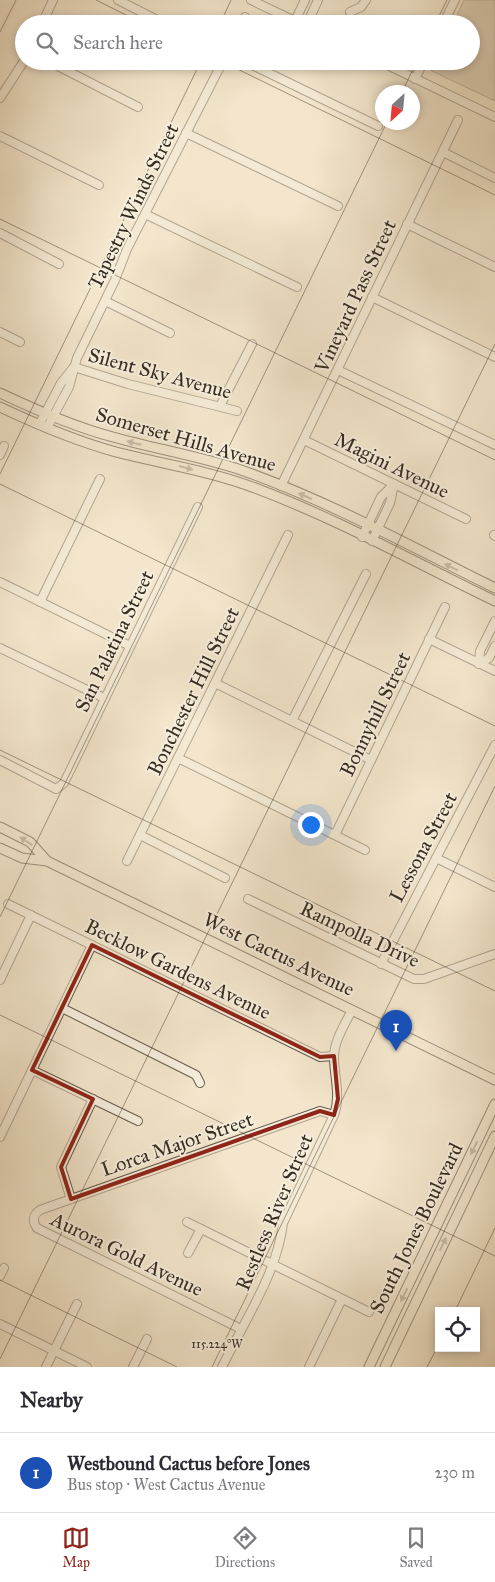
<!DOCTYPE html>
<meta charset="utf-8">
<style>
:root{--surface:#fff;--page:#f2f2f3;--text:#2b2b33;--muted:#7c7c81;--line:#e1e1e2;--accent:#8f2418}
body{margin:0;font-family:"IM FELL Great Primer",serif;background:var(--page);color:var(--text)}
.controls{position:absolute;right:15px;bottom:15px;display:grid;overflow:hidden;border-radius:0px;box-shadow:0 2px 8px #0003}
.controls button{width:45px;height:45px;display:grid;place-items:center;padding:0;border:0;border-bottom:1px solid var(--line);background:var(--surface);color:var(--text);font:25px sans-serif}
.compass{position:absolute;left:375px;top:85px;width:45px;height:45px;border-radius:50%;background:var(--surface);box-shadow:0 2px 8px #0003;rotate:206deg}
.you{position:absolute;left:310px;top:824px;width:18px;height:18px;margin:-12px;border:4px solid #fff;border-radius:50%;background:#1a73e8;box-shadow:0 0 0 8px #1a73e833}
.badge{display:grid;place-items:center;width:32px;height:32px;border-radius:50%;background:var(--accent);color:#fff;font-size:16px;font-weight:700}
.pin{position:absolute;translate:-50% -41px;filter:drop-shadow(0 1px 2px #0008)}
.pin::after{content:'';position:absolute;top:26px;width:18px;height:15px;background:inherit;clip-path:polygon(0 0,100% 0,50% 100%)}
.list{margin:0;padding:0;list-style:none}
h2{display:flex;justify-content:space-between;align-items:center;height:65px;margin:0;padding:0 20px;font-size:21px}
h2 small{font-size:16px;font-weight:400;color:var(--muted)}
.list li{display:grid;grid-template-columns:32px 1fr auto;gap:15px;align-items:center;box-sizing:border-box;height:80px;padding:0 20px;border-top:1px solid var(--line)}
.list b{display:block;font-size:19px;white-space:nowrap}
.list p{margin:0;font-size:16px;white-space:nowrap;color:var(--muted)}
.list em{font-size:16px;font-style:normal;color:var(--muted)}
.icon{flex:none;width:28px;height:28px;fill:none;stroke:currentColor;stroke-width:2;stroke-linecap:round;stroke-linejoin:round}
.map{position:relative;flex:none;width:495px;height:1367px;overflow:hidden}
.search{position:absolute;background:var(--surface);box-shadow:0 2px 8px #0003;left:15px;right:15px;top:15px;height:55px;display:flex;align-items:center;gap:12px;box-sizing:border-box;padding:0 18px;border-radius:28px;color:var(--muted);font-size:19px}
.sheet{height:145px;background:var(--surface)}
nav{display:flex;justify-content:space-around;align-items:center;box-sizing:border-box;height:70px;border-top:1px solid var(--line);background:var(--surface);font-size:14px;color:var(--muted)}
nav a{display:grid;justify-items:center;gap:2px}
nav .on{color:var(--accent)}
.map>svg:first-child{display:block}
.green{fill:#d3c6af;stroke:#857968}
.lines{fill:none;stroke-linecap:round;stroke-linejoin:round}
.minor-casing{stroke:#665a4c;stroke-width:10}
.major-casing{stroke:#372c21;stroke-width:11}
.minor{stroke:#f7efde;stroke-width:8}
.major{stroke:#f3e6cc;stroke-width:9}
.oneway{fill:#958976}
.marked{fill:none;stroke:#8f2418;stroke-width:4;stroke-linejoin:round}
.ticks{fill:none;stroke:#372c21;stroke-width:1;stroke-opacity:0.45}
.labels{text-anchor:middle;stroke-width:4;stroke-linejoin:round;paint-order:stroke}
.street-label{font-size:20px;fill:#372c21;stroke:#f7efde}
.ticks-label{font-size:12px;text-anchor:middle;fill:#372c21;stroke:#f7efde;stroke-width:4;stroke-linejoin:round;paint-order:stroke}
</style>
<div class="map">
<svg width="495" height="1367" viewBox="0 0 495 1367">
<rect width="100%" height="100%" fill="#f3e6cc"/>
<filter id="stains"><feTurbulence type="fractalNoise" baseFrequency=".004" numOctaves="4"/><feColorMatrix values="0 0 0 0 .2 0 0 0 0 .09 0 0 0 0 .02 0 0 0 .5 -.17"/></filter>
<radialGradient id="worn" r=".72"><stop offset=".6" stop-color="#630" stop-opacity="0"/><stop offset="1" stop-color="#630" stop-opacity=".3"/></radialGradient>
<path class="green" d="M 464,0 L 495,0 L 495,101 L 430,70 L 435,61 L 471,61 L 471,24 L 453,24 Z"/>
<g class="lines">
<g class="minor-casing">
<g id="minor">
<path d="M 118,0 L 165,24"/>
<path d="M 251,0 L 301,24"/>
<path d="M 350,12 L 361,7 L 366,0"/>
<path d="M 295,21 L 305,0"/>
<path d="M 42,24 L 53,0"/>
<path d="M 242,24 L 245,17"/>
<path d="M 307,24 L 318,0"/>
<path d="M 443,24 L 455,0"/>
<path d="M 48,61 L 138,107"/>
<path d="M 244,61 L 378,126"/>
<path d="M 379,61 L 495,117"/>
<path d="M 415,79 L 424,61"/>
<path d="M 0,98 L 24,61"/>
<path d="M 186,133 L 338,206"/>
<path d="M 0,136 L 99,185"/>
<path d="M 443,152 L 495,178"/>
<path d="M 145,214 L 297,287"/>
<path d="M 407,224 L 495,267"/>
<path d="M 0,233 L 59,264"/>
<path d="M 372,297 L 495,357"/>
<path d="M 105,301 L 170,333"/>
<path d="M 0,332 L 20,342"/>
<path d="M 74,367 L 128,384 L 237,411"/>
<path d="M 338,370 L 495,445"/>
<path d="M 220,406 L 252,344"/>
<path d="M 39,425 L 61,383 L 73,368"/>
<path d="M 47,428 L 69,387 L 77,358 L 115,280 L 127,249 L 223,61"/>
<path d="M 304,440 L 466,519"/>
<path d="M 0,455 L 4,446"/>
<path d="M 281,486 L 458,120"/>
<path d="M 494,535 L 495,536"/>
<path d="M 362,537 L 381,497 L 394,484"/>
<path d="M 372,541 L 390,503 L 394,484"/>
<path d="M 0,582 L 130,646"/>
<path d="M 40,602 L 100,479"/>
<path d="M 429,639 L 495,671"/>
<path d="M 0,648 L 104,698"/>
<path d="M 479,664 L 480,651 L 495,621"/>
<path d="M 479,664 L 489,658 L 495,646"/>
<path d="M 215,683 L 371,760"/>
<path d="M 292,721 L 366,574"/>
<path d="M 178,758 L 365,850"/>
<path d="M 0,760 L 56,789 L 64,783 L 198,507"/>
<path d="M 140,835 L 225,878"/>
<path d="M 335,835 L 445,607"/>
<path d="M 436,858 L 495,887"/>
<path d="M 127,861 L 288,535"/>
<path d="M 248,899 L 414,979 L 424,979 L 495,954"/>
<path d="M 8,904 L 320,1057 L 334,1056"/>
<path d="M 381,964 L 495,745"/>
<path d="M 0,980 L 31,915"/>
<path d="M 62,1008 L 196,1075 L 200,1083"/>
<path d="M 32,1070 L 138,1121"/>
<path d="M 0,1137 L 92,945"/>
<path d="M 71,1199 L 61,1167 L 93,1099"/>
<path d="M 187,1222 L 369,1312"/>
<path d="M 188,1253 L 201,1229"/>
<path d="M 0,1276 L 4,1268"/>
<path d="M 0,1324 L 87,1367"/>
<path d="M 241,1329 L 37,1228 C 32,1221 33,1215 40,1210 L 320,1111 L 334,1115"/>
<path d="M 46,1367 L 77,1304"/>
<path d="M 133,1367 L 147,1339"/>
<path d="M 222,1367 C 244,1321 277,1274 283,1223 L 334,1115 C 341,1095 334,1077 334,1057 C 334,1041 345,1024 352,1010"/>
<path d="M 309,1367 L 342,1299"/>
</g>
</g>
<g class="major-casing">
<g id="major">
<path d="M 0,393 C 36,410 74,427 113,437 C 155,449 199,456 241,470 C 329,501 412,547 495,588"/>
<path d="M 0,407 C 38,425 76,441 116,452 C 163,464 210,471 255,488 C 338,519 416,563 495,601"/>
<path d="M 0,827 L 30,842 L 47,861"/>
<path d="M 0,848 L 22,858 L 47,861 L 495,1080"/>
<path d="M 369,1367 L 495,1104"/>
<path d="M 385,1367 L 495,1136"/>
</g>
</g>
<use href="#minor" class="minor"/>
<use href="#major" class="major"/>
</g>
<defs><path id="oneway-solid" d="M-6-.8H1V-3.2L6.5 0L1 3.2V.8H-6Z" transform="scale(1.25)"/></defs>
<g class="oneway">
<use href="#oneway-solid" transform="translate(134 443) rotate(-166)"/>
<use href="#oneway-solid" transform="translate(186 468) rotate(15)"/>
<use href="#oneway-solid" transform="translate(305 496) rotate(-156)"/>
<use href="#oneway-solid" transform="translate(451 567) rotate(-154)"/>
<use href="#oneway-solid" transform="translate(26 841) rotate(-147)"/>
<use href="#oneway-solid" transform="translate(474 1148) rotate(116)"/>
<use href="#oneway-solid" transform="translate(443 1244) rotate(-64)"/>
<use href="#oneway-solid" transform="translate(404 1295) rotate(116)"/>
</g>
<path d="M0 0H495V1367H0ZM 92,945 L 320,1057 L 334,1056 L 338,1099 L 334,1115 L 320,1111 L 71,1199 L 61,1167 L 93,1099 L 32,1070 Z" fill="#f3e6cc" fill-opacity=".55" fill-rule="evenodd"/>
<path class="marked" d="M 92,945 L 320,1057 L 334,1056 L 338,1099 L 334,1115 L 320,1111 L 71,1199 L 61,1167 L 93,1099 L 32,1070 Z"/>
<path class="ticks" d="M 96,0 L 144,24M 220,24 L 231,0M 435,24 L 447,0M 0,32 L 16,0M 221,61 L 495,195M 402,92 L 417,61M 0,219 L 495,460M 0,474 L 201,61M 0,484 L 495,726M 0,750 L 495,991M 0,917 L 387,122M 0,1015 L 495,1256M 0,1280 L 177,1367M 455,1311 L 495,1228M 0,1359 L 495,344M 212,1367 L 495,786M 427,1367 L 439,1344"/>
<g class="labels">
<g class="street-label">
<text transform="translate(133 206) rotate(-64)" y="7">Tapestry Winds Street</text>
<text transform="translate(355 296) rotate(-65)" y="7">Vineyard Pass Street</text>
<text transform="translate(160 373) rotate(15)" y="7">Silent Sky Avenue</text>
<text transform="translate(186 439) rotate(16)" y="7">Somerset Hills Avenue</text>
<text transform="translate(392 465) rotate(26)" y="7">Magini Avenue</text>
<text transform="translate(114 641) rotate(-64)" y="7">San Palatina Street</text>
<text transform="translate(193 691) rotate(-64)" y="7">Bonchester Hill Street</text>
<text transform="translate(375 714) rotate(-64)" y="7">Bonnyhill Street</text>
<text transform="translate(423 847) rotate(-62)" y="7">Lessona Street</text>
<text transform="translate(360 934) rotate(25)" y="7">Rampolla Drive</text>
<text transform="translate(279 954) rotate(26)" y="7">West Cactus Avenue</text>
<text transform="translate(178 969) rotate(26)" y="7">Becklow Gardens Avenue</text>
<text transform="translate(177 1144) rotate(-19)" y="7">Lorca Major Street</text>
<text transform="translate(274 1212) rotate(-67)" y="7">Restless River Street</text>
<text transform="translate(416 1228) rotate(-64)" y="7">South Jones Boulevard</text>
<text transform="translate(127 1254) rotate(26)" y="7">Aurora Gold Avenue</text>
</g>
</g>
<g class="ticks-label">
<text x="217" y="1348">115.224°W</text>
</g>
<rect width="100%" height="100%" filter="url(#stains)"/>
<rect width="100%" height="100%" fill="url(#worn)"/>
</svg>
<div class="controls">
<button><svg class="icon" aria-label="locate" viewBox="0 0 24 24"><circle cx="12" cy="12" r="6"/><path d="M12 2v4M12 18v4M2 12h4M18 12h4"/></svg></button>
</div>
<svg class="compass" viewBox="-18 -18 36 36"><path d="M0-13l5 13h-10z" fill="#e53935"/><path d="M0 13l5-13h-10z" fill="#7c7c81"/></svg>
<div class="you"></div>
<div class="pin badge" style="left:396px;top:1051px;background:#1a4fb4">1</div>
<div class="search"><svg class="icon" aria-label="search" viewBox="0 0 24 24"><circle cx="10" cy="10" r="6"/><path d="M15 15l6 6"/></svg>Search here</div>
</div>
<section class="sheet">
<h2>Nearby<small></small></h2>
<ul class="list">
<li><span class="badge" style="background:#1a4fb4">1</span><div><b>Westbound Cactus before Jones</b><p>Bus stop · West Cactus Avenue</p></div><em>230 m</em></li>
</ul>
</section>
<nav>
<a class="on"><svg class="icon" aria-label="map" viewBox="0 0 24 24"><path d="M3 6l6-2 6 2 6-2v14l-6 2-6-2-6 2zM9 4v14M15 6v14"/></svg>Map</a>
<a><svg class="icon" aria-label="directions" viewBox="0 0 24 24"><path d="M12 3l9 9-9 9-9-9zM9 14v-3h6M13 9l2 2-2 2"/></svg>Directions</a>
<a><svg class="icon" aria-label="saved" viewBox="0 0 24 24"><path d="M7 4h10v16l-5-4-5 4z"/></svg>Saved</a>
</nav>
